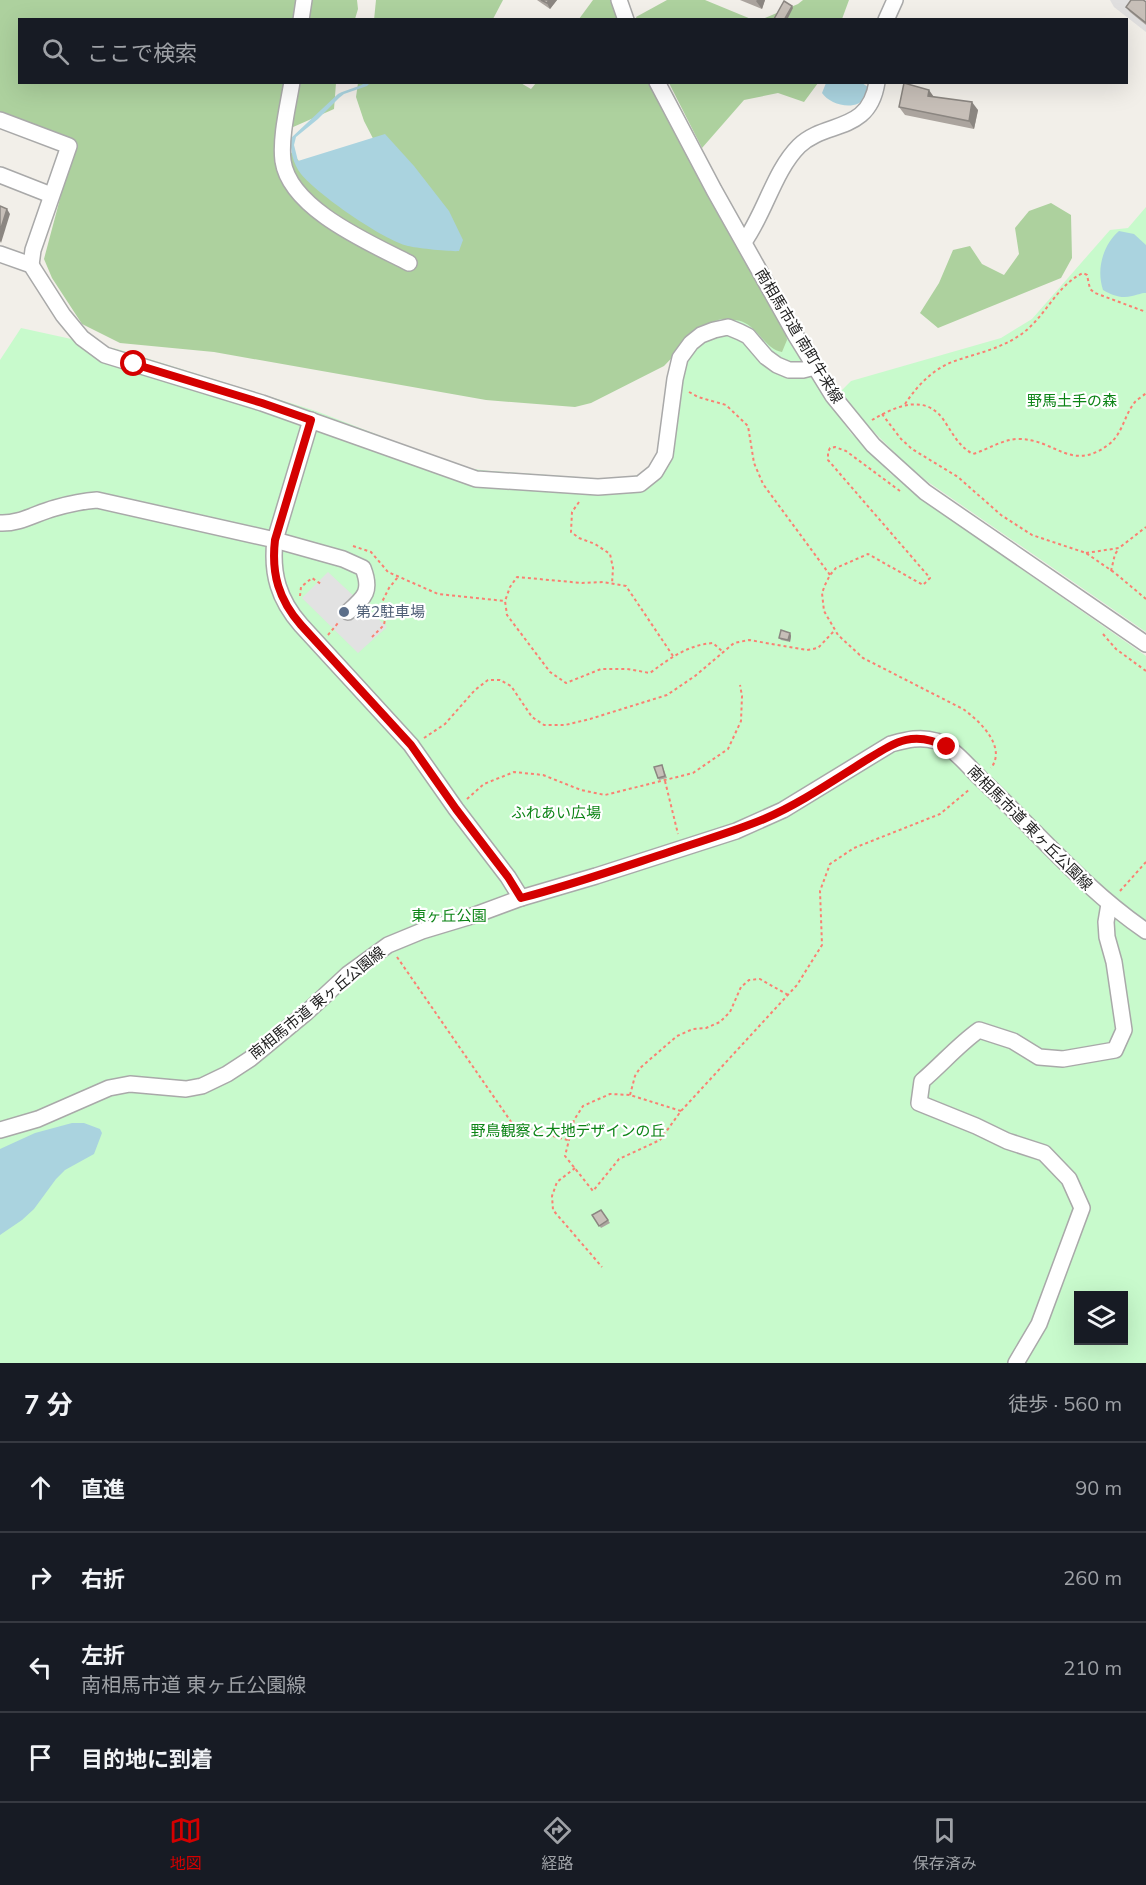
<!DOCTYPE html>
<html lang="ja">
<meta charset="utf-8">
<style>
:root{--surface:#171b24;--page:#242831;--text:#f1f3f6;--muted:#9ea1a6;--line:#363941;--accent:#d40000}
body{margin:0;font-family:Mulish,"Noto Sans JP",sans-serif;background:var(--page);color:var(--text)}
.controls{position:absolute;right:18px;bottom:18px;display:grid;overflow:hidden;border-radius:0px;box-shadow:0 6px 24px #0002}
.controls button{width:54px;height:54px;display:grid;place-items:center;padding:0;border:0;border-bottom:2px solid var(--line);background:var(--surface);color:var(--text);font:30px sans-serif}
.stop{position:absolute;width:18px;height:18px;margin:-14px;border:4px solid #d40000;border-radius:50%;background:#fff}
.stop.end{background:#d40000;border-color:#fff;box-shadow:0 2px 6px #0008}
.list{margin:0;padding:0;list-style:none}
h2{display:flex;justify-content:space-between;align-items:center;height:78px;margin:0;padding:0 24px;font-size:26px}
h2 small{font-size:20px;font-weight:400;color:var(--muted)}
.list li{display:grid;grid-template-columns:39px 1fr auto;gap:18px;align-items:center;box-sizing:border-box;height:90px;padding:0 24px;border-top:2px solid var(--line)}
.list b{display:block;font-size:22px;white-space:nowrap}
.list p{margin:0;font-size:20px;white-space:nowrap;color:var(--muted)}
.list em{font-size:20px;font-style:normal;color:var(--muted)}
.icon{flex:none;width:33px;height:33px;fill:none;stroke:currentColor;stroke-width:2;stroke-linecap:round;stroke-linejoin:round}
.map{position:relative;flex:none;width:1146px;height:1363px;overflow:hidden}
.search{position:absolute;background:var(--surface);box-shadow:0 6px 24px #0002;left:18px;right:18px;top:18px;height:66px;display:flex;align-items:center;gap:15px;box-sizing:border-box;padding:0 21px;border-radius:0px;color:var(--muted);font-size:22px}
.sheet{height:438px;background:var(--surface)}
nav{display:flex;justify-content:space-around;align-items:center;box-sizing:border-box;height:84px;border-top:2px solid var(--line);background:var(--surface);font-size:16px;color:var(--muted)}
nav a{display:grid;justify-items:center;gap:3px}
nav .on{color:var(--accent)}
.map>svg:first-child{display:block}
.residential{fill:#e0dfdf}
.forest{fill:#add19e}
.park{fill:#c8facc;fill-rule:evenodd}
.parking{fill:#e2e2e2}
.water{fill:#aad3df}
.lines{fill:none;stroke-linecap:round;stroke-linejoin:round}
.minor-casing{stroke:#a9a9a9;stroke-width:18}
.path{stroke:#fa8072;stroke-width:2;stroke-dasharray:3 3;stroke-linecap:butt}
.minor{stroke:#fff;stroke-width:15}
.wall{fill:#aba49e}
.shaded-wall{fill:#8b8681}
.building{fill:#c7bfb8;stroke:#8b8681;stroke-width:1.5}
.route{stroke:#d40000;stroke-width:8}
.service-dot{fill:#5c6f8a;stroke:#fff;stroke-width:2}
.labels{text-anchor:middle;stroke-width:4.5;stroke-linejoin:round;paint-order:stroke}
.street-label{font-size:15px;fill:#222;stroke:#fff}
.park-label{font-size:15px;fill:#0c8416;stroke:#fff}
.service-label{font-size:15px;fill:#4e5e75;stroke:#fff;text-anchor:start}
</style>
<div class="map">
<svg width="1146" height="1363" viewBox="0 0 1146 1363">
<rect width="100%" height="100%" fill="#f2efe9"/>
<path class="residential" d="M 1110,0 L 1146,0 L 1146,32 L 1114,7 Z"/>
<g class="forest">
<path d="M 0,0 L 357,0 L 358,9 L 355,19 L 20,20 L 20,82 L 336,83 L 334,109 L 275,135 L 310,173 L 381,154 L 364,121 L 356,97 L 358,83 L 519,82 L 531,89 L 536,83 L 651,83 L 796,350 L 785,360 L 689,340 L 664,366 L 591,403 L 575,407 L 486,400 L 214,352 L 120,343 L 82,324 L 52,278 L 44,259 L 74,146 L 0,112 Z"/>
<path d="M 376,0 L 503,0 L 493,19 L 374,20 Z"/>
<path d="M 593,0 L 610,0 L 617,19 L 579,19 Z"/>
<path d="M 667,0 L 705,0 L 751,19 L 637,19 L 636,17 Z"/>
<path d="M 803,0 L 849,0 L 842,19 L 760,20 L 798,4 Z"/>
<path d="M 669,83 L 818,83 L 804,102 L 778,93 L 744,100 L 702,148 Z"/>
<path d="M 1051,203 L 1071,215 L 1072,258 L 1061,278 L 938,328 L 920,313 L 939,283 L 953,250 L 970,246 L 982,264 L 1004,275 L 1019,254 L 1015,228 L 1029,211 Z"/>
</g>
<g class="park">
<path d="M 1146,207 L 1146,632 L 928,482 L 904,462 L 859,417 L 841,391 L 851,381 L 1001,338 L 1032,319 L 1110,230 L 1128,228 Z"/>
<path d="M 721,319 C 728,320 739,319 745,323 C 759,330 766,349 782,352 L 787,340 L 786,334 L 827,399 L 850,432 L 891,474 L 950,519 L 1146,656 L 1146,1363 L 0,1363 L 0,360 L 21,328 L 117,349 L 316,411 L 464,468 L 491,471 L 619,480 L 638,475 L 649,466 L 658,451 L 672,366 L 676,349 L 700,326 ZM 1078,1296 L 1124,1296 L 1124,1340 L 1078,1340 Z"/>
</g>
<path class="parking" d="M 328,572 L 387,627 L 358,653 L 302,598 Z"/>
<g class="water">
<path d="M 365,83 L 370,83 L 367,86 L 344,94 L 339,98 L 318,119 L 296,137 L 294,145 L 298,161 L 385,134 L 414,166 L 449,211 L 463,240 L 459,251 C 452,252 416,248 408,246 C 383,240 317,194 301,174 C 293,164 290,150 291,138 L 338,94 C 347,89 357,88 365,83 Z"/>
<path d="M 826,83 L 862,83 L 868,87 C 867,90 867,94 866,97 C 856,112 830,105 822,93 Z"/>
<path d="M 1119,231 L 1134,234 L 1146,245 L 1146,293 C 1140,293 1138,295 1132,296 C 1121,299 1112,295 1103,290 C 1096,269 1103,245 1119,231 Z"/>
<path d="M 72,1123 L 84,1123 L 100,1129 L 102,1133 L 94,1154 L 65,1170 L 56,1179 L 34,1209 L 22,1220 L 0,1235 L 0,1149 L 35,1133 Z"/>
</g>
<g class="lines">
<g class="minor-casing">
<g id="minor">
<path d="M 619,0 L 626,20"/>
<path d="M 301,20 L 304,0"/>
<path d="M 886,20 L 895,0"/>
<path d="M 292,82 C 288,106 280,138 283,161 C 290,209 370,243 409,263"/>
<path d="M 657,82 L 714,190 L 796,336 L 833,396 L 873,445 L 925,492 L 1146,644"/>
<path d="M 0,120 L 69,146 L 33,250 L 31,265"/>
<path d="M 0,175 L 51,195"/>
<path d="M 744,242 C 765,213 774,171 799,146 C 826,120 869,134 877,82"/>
<path d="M 0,254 L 31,265 L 63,315 L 82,338 L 105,355 L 262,403 L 476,479 L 598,487 L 640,484 L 655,472 L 665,455 L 675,379 L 680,358 L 691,343 L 701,335 L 714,330 L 728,327 L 740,332 L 748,336 L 766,357 L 777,365 L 789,370 L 803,370 L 815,367"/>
<path d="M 311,420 L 275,540 C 271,574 279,600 301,625 L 411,745 L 456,809 L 508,877 L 521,898"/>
<path d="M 0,523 C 20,524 36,513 55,508 C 69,504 82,501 97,500 L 275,540 L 343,559 L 363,568 C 372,591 365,597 348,612"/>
<path d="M 0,1130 L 38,1119 L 109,1088 L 130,1084 L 186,1089 L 202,1086 L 227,1074 L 250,1059 L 307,1012 L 348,974 L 388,945 L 422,931 L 475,915 L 521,898 L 596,876 L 736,831 L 783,810 L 891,744 C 906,740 920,736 936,741 C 954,748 968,766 981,779 C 1036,830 1084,889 1146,931"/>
<path d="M 1016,1363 L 1039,1324 L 1082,1208 L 1069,1179 L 1044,1153 L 1007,1141 L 976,1126 L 919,1103 L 922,1081 C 942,1064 958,1045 979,1030 L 1013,1041 L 1039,1057 L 1063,1059 L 1115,1050 L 1124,1030 L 1114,962 L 1107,937 L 1106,922 L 1109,904"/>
</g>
</g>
<g class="path">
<path d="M 689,392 L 698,397 L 726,405 L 748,426 L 754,463 L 763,484 L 830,575"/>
<path d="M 905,404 C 917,386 932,370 952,362 C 974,354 997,350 1017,337 C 1044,321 1055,286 1083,273 L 1087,275 L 1090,289 L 1095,293 L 1146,312"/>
<path d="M 882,414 L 901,439 L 912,449 L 958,477 L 1001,515 L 1032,535 L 1086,553 L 1115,573 L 1146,599"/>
<path d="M 872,420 C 894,407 924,393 943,419 C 952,432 958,446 973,454 C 989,449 1001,440 1017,439 C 1055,438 1070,473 1108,445 C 1123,434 1124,415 1135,402 C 1138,399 1143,396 1146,393"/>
<path d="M 900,491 L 846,451 L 835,447 L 830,448 L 828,452 L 828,460 L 930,578 L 923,585 L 868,554 L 836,568 L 830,575 L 825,585 L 822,593 L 824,611 L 838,635 L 863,658 L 963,709 C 980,721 1007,747 991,768"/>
<path d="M 579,502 L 572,512 L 571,532 L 579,538 L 595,544 L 610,554 L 613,568 L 612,584"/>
<path d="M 353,546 L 371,552 L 388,572 L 438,594 L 505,601"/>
<path d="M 1086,553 L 1119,548 L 1146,527"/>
<path d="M 1111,571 L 1115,554 L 1119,549"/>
<path d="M 300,596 L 301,587 L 312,578 L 321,584"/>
<path d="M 1103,634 L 1116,649 L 1146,671"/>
<path d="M 328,635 L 338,623"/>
<path d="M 372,637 L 384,625 L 385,619 L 382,602 L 389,588 L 398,577"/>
<path d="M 673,656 L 626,586 L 603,582 L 582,583 L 517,577 L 510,587 L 505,601 L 507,615 L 550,672 L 566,683 L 601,669 L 627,669 L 650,673 C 670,658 688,645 713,643 L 723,652"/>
<path d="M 424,738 L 445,724 L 475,690 L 488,680 L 500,680 L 511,686 L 532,717 L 544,725 L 565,725 L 590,719 L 667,695 L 695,676 L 734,643 L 749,640 L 807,650 L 818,648 L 835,630"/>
<path d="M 665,781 L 678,834"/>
<path d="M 467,799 L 484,784 L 514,772 L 543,775 L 581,790 L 605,795 L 693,773 L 728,749 L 741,721 L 742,696 L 740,685"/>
<path d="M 1120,891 L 1146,862"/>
<path d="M 397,957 L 514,1126 L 568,1140"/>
<path d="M 630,1095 L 635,1076 L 640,1068 L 677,1036 L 693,1029 L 706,1028 L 720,1022 L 730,1012 L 741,987 L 749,980 L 760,979 L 788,995"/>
<path d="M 681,1111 L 630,1095 L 610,1094 L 583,1106 L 574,1120 L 565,1156 L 593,1191 L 619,1159 L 660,1140 L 681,1111 L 797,985 L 822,945 L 820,891 L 830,864 L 854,848 L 940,814 L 970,789"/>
<path d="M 575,1168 L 557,1182 L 552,1196 L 553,1210 L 602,1267"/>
</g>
<use href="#minor" class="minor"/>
</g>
<g class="wall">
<path d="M 537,0 L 557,0 L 550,9 Z"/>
<path d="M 740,0 L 765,0 L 762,9 Z"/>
<path d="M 1146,2 L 1146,25 L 1130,12 L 1126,7 Z"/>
<path d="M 934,97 L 978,110 L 974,129 L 905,115 L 899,107 Z"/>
<path d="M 790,633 L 791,636 L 790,642 L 781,640 L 779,638 Z"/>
<path d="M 662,765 L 667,778 L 659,780 L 658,778 Z"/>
<path d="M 601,1210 L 610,1223 L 601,1228 L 592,1215 Z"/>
</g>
<g class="shaded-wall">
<path d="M 549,0 L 557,0 L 550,9 L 547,3 Z"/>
<path d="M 757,0 L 765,0 L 762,9 L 756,1 Z"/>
<path d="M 792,6 L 793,8 L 787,20 L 784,20 Z"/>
<path d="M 929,90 L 934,97 L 928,96 Z"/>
<path d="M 972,102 L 978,110 L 974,129 L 969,121 Z"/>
<path d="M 7,209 L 10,214 L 1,243 L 0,241 L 0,231 Z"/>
<path d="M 790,633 L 791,636 L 790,642 L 788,640 Z"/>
</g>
<g class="building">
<path d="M 541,0 L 549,0 L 547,3 Z"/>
<path d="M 1131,0 L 1143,0 L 1146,2 L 1146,23 L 1126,7 Z"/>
<path d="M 784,1 L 792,6 L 784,20 L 775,20 L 774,19 Z"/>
<path d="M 904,83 L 929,90 L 928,96 L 972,102 L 969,121 L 899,107 Z"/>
<path d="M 0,206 L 7,209 L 0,231 Z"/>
<path d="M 781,630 L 790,633 L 788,640 L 779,638 Z"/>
<path d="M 662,765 L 665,776 L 658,778 L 654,767 Z"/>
<path d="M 601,1210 L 608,1220 L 599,1226 L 592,1215 Z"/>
</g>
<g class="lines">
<path class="route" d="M 134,364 L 262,403 L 311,420 L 275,540 C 271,574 279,600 301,625 L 411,745 L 456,809 L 508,877 L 521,898 C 571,885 620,868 669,852 C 701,841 733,832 764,819 C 799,804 831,782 863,762 C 894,743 912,729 947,747"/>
</g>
<circle class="service-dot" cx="344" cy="612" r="6"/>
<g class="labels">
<g class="street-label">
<text transform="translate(799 336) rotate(59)" y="5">南相馬市道 南町牛来線</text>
<text transform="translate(1030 828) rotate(45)" y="5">南相馬市道 東ヶ丘公園線</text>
<text transform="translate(317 1003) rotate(-39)" y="5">南相馬市道 東ヶ丘公園線</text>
</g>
<g class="park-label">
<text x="1072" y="406">野馬土手の森</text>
<text x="556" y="818">ふれあい広場</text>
<text x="449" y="921">東ヶ丘公園</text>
<text x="568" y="1136">野鳥観察と大地デザインの丘</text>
</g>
<g class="service-label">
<text x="356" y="617">第2駐車場</text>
</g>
</g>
</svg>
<div class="controls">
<button><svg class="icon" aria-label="layers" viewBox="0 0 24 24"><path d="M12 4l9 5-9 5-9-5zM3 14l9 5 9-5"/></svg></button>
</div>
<div class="stop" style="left:134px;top:364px"></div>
<div class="stop end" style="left:947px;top:747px"></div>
<div class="search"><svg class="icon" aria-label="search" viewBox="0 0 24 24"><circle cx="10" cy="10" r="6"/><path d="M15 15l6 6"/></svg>ここで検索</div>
</div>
<section class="sheet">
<h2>7 分<small>徒歩 · 560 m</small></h2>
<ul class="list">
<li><svg class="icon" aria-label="ahead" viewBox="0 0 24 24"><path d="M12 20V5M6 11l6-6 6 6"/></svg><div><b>直進</b></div><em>90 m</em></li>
<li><svg class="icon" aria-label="right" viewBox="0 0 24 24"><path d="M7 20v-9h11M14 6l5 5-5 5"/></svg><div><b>右折</b></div><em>260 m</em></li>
<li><svg class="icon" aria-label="left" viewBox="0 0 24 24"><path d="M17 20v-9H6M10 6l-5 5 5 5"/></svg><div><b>左折</b><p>南相馬市道 東ヶ丘公園線</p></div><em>210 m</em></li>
<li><svg class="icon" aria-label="arrive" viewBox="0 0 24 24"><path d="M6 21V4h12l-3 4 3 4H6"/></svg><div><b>目的地に到着</b></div></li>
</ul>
</section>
<nav>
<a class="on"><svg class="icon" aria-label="map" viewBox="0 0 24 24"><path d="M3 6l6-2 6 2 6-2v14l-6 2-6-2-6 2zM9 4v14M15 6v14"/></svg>地図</a>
<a><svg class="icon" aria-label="directions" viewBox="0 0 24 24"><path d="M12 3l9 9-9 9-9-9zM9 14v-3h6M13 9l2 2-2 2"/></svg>経路</a>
<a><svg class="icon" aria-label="saved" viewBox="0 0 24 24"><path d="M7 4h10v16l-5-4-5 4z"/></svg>保存済み</a>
</nav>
